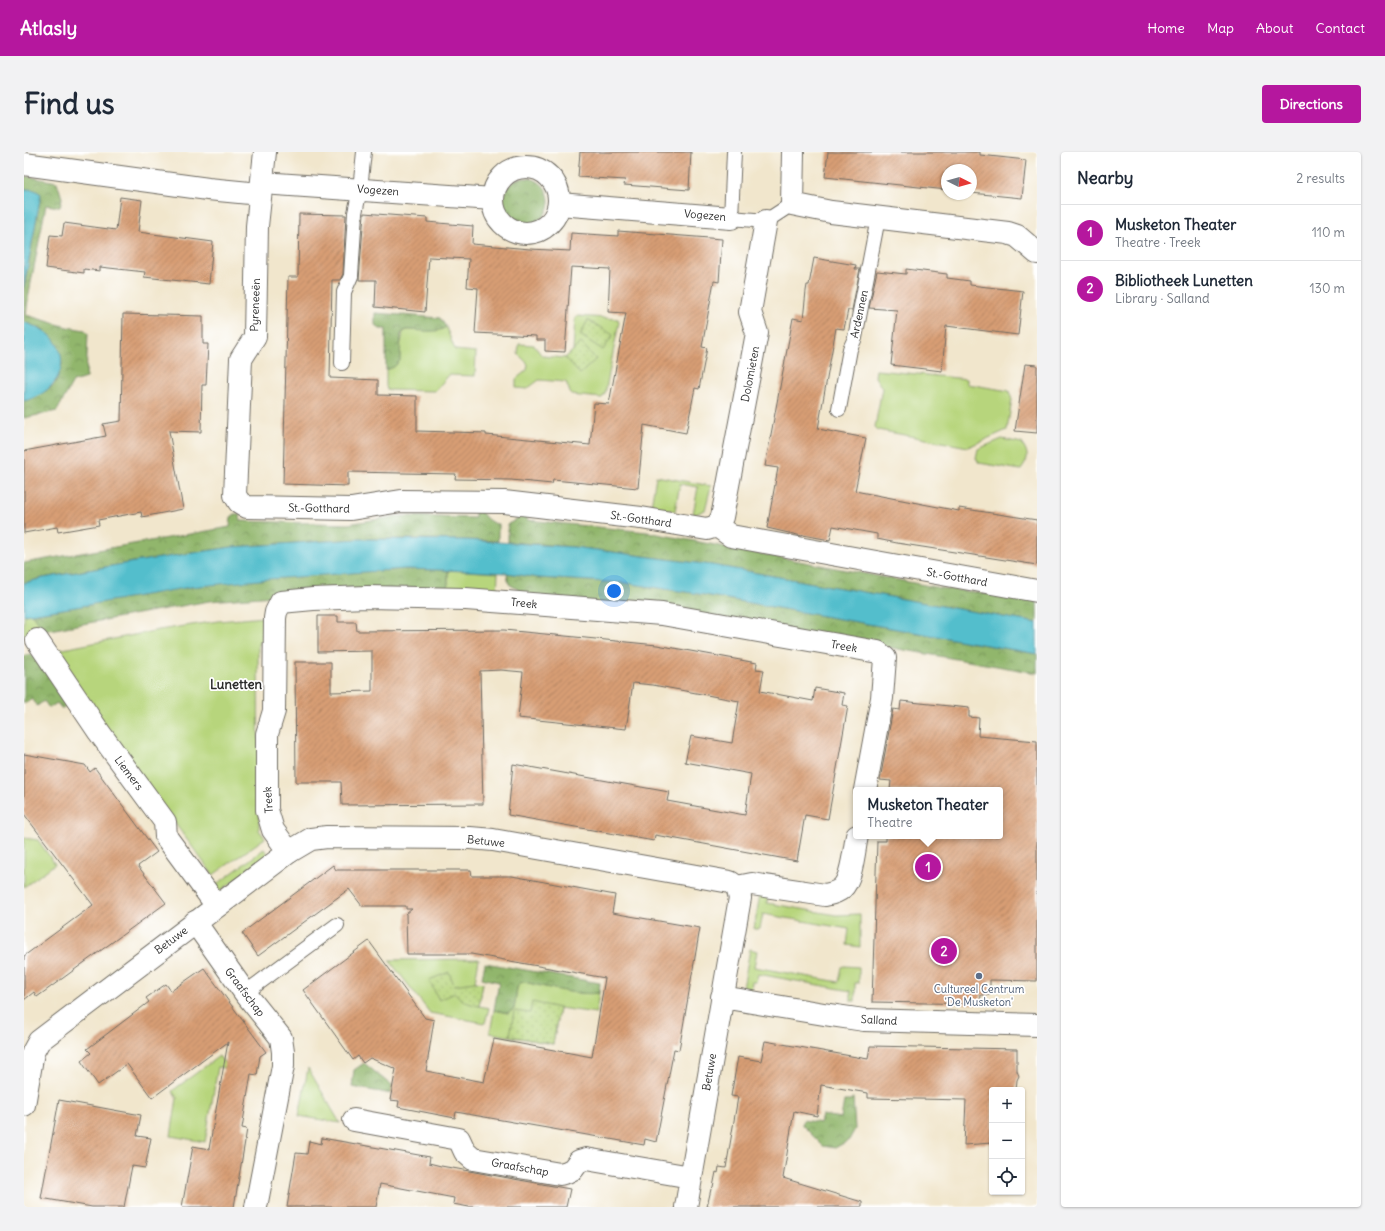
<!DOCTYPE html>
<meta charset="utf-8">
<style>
:root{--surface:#fff;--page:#f2f2f3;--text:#1f2937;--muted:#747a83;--line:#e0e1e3;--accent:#b5179e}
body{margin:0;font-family:Delius,sans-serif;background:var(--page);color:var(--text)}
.controls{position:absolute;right:12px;bottom:12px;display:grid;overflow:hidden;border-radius:4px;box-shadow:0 1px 3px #0004}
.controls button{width:36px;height:36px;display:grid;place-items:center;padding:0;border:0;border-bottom:1px solid var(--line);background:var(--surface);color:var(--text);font:20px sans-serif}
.compass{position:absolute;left:917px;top:12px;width:36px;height:36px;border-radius:50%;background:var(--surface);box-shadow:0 1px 3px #0004;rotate:96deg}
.you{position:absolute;left:590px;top:439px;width:14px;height:14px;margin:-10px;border:3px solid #fff;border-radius:50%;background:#1a73e8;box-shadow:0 0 0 6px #1a73e833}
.badge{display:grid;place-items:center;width:26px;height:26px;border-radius:50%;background:var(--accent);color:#fff;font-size:13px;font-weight:700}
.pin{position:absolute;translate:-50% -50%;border:2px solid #fff;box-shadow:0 1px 4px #0006}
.popup{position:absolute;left:829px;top:635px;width:150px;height:52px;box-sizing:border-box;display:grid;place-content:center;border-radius:4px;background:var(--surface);filter:drop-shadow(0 1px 3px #0005);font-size:13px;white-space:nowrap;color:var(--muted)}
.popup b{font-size:15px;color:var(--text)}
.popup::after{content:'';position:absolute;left:50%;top:100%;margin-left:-8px;border:8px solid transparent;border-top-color:var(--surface)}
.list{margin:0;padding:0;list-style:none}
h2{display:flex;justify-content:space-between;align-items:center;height:52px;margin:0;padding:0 16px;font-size:17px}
h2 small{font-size:13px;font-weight:400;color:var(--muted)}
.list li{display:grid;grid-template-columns:26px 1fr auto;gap:12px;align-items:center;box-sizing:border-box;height:56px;padding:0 16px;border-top:1px solid var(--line)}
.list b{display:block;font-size:15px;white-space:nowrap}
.list p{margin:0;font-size:13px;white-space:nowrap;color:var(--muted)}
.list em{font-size:13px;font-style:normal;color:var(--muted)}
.icon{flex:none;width:22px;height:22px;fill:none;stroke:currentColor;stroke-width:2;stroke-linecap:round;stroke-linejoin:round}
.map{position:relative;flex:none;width:1013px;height:1055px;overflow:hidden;border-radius:4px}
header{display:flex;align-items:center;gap:24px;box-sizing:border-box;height:56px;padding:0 20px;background:var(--accent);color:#fff}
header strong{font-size:19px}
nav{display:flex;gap:22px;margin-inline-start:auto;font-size:14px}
.intro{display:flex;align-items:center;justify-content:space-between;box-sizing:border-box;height:96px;padding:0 24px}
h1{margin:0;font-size:28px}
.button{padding:10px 18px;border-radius:4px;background:var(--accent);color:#fff;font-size:14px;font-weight:700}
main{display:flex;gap:24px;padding:0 24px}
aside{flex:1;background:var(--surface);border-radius:4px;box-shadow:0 1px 3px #0004}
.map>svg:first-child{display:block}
.grass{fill:#b7d57c;stroke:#718054}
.forest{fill:url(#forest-crowns);stroke:#5e704c}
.park{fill:url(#park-dots);stroke:#718054}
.water{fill:#52becc;stroke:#3e747c}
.building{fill:url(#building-hatch)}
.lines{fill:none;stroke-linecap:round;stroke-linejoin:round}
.lane-casing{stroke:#706c63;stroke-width:16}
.street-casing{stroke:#706c63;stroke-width:24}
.lane{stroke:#fff;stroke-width:14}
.street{stroke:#fff;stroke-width:22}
.service-dot{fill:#5c6f8a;stroke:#fff;stroke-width:1.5}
.labels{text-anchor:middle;stroke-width:3.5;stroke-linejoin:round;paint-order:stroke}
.street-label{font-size:11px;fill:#2b2b2b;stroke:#fff}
.service-label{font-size:11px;fill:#4e5e75;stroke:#fff}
.quarter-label{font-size:13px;font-weight:bold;fill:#2b2b2b;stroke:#fff}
</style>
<header>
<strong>Atlasly</strong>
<nav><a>Home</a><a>Map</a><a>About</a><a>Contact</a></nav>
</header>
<div class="intro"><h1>Find us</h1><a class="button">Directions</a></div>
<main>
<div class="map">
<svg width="1013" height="1055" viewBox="0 0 1013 1055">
<defs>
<pattern id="forest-crowns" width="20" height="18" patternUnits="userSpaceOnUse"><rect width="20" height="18" fill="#91b66c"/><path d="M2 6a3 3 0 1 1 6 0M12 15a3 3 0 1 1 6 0" fill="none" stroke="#779459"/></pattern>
<pattern id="park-dots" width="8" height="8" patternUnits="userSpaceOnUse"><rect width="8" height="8" fill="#b7d57c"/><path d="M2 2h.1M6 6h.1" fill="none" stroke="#9eb76b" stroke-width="1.8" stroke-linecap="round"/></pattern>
<pattern id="building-hatch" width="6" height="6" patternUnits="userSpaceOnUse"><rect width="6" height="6" fill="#d89e75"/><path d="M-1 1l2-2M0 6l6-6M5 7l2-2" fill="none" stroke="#af8160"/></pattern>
</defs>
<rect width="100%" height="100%" fill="#fff"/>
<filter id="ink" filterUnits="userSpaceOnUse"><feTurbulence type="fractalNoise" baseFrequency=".025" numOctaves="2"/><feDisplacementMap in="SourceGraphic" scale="8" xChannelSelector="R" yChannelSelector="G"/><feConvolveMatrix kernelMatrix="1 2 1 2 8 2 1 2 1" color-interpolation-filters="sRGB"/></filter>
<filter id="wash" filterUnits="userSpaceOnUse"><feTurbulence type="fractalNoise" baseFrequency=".012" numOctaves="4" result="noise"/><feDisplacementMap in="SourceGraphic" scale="16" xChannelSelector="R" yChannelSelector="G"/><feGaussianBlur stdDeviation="0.9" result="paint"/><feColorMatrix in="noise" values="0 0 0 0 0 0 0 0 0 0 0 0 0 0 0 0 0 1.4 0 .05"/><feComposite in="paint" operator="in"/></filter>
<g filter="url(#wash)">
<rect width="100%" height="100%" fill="#f1e6cc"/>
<g class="grass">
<path d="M 554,164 L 594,167 L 595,170 L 581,242 L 578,246 L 547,243 L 542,230 L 515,228 L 503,237 L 492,236 L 492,227 L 503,218 L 504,212 L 494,202 L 495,192 L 510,193 L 518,204 L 541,206 L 549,199 L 551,166 Z"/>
<path d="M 422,175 L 431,198 L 452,200 L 451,224 L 425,223 L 411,239 L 363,238 L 362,234 L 362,218 L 365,217 C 369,208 374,199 377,190 C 379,185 377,182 381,178 L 420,176 Z"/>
<path d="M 852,218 L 943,227 L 943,232 L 985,239 L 988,248 L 983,278 L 944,295 L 854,278 L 851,275 L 858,236 L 851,225 Z"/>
<path d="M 978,287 L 998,291 C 1005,302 1005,307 997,318 L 955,311 L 952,306 L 954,297 Z"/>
<path d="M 632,324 L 687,334 L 681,358 L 672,362 L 669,362 L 674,335 L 656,332 L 651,359 L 627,354 Z"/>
<path d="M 424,418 L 474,421 L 473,441 L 422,437 L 424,432 Z"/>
<path d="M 8,462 L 20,479 L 0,483 L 0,463 Z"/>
<path d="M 242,465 L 242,491 L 234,491 L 235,678 L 241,686 L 189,723 L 30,507 L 29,499 L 135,478 L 194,469 Z"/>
<path d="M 0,686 L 14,688 L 31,712 L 0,735 Z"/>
<path d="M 240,697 L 245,704 L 196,739 L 192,733 Z"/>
<path d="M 745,741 L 743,751 L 812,763 L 836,762 L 836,795 L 823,793 L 825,777 L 739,762 L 736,777 L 730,777 L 736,742 Z"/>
<path d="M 726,797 L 733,799 L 730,815 L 815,830 L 818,815 L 821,814 L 835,815 L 835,831 L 831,831 L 831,849 L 827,849 L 827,839 L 734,822 L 732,830 L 728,830 L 727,839 L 719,836 Z"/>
<path d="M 455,807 L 451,830 L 459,831 L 455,854 L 465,856 L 461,871 L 406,861 L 365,808 Z"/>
<path d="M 500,830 C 523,835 552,844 575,841 L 572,861 L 535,856 L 529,892 L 466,881 L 470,858 L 484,861 L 490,857 L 493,836 L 496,831 Z"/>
<path d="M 195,904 L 205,917 L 194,915 L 181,990 L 147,984 L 153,946 L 148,939 Z"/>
<path d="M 284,916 L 316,971 L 275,964 Z"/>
</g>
<g class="forest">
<path d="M 0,24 L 33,30 L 38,46 L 36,55 L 22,53 L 5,141 L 2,163 L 43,175 L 61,178 L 64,181 L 62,226 L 49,230 L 33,259 L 0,266 L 0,249 L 12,245 L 30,233 L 38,212 L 36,201 L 32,191 L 20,178 L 0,170 L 0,135 L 17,42 C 12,39 6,36 0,38 Z"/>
<circle cx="502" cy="49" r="23"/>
<path d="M 351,161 L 416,166 L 422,175 C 412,183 393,177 381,178 L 377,182 L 376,209 L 370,215 L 362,218 L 362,177 L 356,177 L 351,173 Z"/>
<path d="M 451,358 L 456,358 C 460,365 466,371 474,372 L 474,389 L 406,387 L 335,387 L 208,395 L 110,410 L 19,426 L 0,431 L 0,411 L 206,375 L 207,365 L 211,362 L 215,362 L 216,369 L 324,372 L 374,364 L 451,366 Z"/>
<path d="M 504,361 L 503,368 L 623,380 L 916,436 L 1013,448 L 1013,471 L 688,413 L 550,395 L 484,390 L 484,372 C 492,369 496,363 504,361 Z"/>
<path d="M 382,417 L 424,418 L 424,432 L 422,437 L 301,440 L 185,449 L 20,479 L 8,462 C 61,454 114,442 167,435 C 238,424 311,422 382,417 Z"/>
<path d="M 483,421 L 515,426 L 601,431 L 675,442 L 1013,502 L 1013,521 L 857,494 L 501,442 L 485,432 Z"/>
<path d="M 6,502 L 12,507 L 45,552 L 38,557 L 33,551 L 25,556 L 20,549 L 13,554 L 8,546 L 0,552 L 0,504 Z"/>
<path d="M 461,811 L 576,831 L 575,841 C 552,844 523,835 500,830 L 496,831 L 493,836 L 490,857 L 484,861 L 470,858 L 475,830 L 458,826 Z"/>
<path d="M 340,911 L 368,934 L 368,942 L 328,935 L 330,918 Z"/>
<path d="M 828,946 L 829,946 L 831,977 L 825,988 L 811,996 L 799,994 L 778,973 L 779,968 L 796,971 L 798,963 L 817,966 L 820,949 L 827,949 Z"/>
</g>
<g class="park">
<path d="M 564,168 L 589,183 L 579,198 L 556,183 Z"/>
<path d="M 557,191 L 572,207 L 556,222 L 541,206 Z"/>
<path d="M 425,820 L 430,833 L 451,830 L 459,831 L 455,854 C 444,852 438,849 431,841 L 415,848 L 405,828 Z"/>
<path d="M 508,850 L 535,856 L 529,892 L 486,884 L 490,859 L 506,861 Z"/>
</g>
<g class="water">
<path d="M 3,37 L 11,38 L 17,42 L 0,135 L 0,38 Z"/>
<path d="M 0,170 C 9,174 20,177 27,184 C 51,211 31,242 0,249 Z"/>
<path d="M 335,387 L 442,388 L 550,395 L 688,413 L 1013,471 L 1013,502 L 675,442 L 601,431 L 515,426 L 483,421 L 445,419 L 382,417 L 245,427 L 167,435 L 52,455 L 0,463 L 0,431 L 19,426 L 110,410 L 208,395 Z"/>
</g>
<g id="blocks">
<g class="building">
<path d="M 556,0 L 667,0 L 665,38 L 600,33 L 601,28 L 554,25 Z"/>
<path d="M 804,0 L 956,0 L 956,3 L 1002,8 L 998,46 L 947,41 L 947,18 L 923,18 L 923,38 L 801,25 Z"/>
<path d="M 96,45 L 118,48 L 114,80 L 189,90 L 185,132 L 120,125 L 121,120 L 76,115 L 76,119 L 60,117 L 60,121 L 22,116 L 26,83 L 38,84 L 40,71 L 92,78 Z"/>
<path d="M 340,61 L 403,66 L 403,70 L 449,74 L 448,92 L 506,97 L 546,99 L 547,81 L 594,84 L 594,79 L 698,87 L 695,130 L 690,129 L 678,195 L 683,196 L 675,237 L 671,236 L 662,281 L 620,273 L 614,336 L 529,328 L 528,332 L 487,328 L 431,327 L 432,322 L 324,320 L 324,334 L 259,332 L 264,125 L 274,125 L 275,62 L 322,63 L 319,122 L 316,128 L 308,128 L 306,226 L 354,228 L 354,243 L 393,244 L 393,279 L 462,281 L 462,283 L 566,293 L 570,251 L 585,252 L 602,161 L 584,160 L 586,117 L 547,115 L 541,200 L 521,199 L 521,188 L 512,188 L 512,184 L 451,181 L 454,136 L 443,135 L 445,107 L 405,105 L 401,160 L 351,155 L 352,128 L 335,128 Z"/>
<path d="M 790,106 L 832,113 L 831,117 L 836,117 L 828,158 L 824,158 L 820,177 L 812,176 L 794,277 L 842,286 L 831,339 L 935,359 L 935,356 L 1013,368 L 1013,413 L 873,391 L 853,387 L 853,382 L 809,374 L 806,388 L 779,383 L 778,384 L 743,376 L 754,316 L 741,314 L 769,166 L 779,168 L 782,139 L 783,133 L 785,133 Z"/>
<path d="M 882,117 L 923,122 L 923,126 L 946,129 L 946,133 L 999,139 L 994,183 L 922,174 L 918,219 L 867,213 L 873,158 L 845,156 L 853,119 L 882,122 Z"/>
<path d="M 99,162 L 179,164 L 179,192 L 184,192 L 182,233 L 178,233 L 177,280 L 145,279 L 159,357 L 118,365 L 117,360 L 74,368 L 75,373 L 34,380 L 33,375 L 0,381 L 0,299 L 82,284 L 79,272 L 97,269 Z"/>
<path d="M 1001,212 L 1013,213 L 1013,281 L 991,279 Z"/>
<path d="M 294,464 L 314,464 L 314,470 L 332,470 L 333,479 L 480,478 L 633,493 L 733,511 L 732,517 L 740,518 L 736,539 L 789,549 L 791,536 L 820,541 L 818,553 L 824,554 L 804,667 L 781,663 L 773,709 L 631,683 L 630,689 L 484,663 L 489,612 L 645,640 L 643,649 L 721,663 L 727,622 L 661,610 L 667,584 L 708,591 L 715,549 L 629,533 L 609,531 L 602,577 L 494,566 L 499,520 L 477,518 L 456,519 L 459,652 L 318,653 L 317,630 L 272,630 L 271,510 L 307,510 L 307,540 L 348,539 L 348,499 L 294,500 Z"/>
<path d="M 877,549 L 945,556 L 945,565 L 955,566 L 954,584 L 1013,589 L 1013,829 L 966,828 L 966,843 L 957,843 L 956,852 L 848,850 L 853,689 L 862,689 L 862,684 L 976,684 L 976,638 L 866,638 L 867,629 L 856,628 L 869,557 L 876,558 Z"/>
<path d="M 0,602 L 61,613 L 66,620 L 71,616 L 133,700 L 114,714 L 142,751 L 13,845 L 10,840 L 0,848 L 0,804 L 69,753 L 0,662 Z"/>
<path d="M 309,713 L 312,718 L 447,718 L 448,724 L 488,724 L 591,743 L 588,761 L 676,776 L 655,898 L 650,897 L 632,990 L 621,987 L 620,993 L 432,960 L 431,966 L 374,955 L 375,949 L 366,948 L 372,917 L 346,906 L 339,911 L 334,904 L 329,908 L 279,838 L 345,789 L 401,866 L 410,868 L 402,919 L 460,930 L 470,887 L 568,905 L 581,826 L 447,802 L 383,802 L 382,762 L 388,757 L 382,757 L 382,754 L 338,754 L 325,737 L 234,804 L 218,781 Z"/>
<path d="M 180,816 L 242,900 L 236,904 L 233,923 L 227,922 L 218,976 L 223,977 L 210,1055 L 158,1055 L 169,994 L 185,997 L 204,890 L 128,946 L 103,912 L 74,933 L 57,909 L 67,901 L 63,897 L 125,850 L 122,846 L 142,832 L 147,839 Z"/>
<path d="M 741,889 L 844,907 L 846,894 L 993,897 L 993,919 L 995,924 L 993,928 L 992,938 L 968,938 L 968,991 L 940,993 L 942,948 L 844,946 L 844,941 L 797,933 L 793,964 L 770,959 L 759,1026 L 838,1050 L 838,1055 L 683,1055 L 687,1037 L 689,1035 L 692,1020 L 694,1021 L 695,1015 L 702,1016 L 714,945 L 707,944 L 714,905 L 737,909 Z"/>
<path d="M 35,948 L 117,963 L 113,984 L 127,986 L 121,1016 L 108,1014 L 100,1055 L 68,1055 L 17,1046 Z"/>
<path d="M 298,986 L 406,1005 L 405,1011 L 417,1014 L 546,1037 L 542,1055 L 445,1055 L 429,1052 L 430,1046 L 356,1032 L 352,1055 L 263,1055 L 272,1001 L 283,1002 L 285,989 L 297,992 Z"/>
</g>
</g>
</g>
<g filter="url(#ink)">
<use href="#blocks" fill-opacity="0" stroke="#706c63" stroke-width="1"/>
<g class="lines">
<g class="lane-casing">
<g id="lane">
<path d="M 710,0 L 707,66 L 742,69 L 768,52"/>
<path d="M 318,211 L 320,140 L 327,124 L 331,61 L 336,37 L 340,0"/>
<path d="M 815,257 L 826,197 L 831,186 L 854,66"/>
<path d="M 221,841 L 313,773"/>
</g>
</g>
<g class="street-casing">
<g id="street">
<path d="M 241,0 L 233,74 L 231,185 L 217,207 L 211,343 L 215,350 L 223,355 L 327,357 L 377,349 L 480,350 L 617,366 L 683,377 L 693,374 L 707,384 L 1013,439"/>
<path d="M 769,0 L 768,52 L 807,60 L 984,81 L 993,84 L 1013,101"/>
<path d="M 0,12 L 184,37 L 236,42"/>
<circle cx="502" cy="48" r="33"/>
<path d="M 238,31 L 469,47"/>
<path d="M 535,52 L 707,66"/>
<path d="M 693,374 L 698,365 L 733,181 L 726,160 L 742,69"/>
<path d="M 13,488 L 75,580 L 141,670 L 142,685 L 193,754"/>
<path d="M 265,700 L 249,678 L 243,658 L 243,582 L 250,559 L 251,466 L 252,460 L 257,450 L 289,447 L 343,445 L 442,447 L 638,462 L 854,500 L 861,506 L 858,546 L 841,638"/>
<path d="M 713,735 L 728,732 L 801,743 C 806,742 814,740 818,736 C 828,727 830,698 833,684"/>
<path d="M 171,770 L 221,841 L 257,886 L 259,900 L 259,914 L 232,1055"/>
<path d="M 698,845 L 806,863 L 840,868 L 1013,873"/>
<path d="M 0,953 L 9,900 L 15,889 L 265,700 L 287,687 L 303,685 L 446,686 L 469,688 L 706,730 L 713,735 L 716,746 L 662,1055"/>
<path d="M 330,968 L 435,987 L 441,1000 L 449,1007 L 536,1022 L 543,1020 L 549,1017 L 555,1009 L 562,1007 L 667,1025"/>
</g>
</g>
<use href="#lane" class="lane"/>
<use href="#street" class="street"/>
</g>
</g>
<circle class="service-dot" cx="955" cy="824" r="4"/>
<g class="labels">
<g class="street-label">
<text transform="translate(354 38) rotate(4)" y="4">Vogezen</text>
<text transform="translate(681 63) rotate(5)" y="4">Vogezen</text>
<text transform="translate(231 153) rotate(-88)" y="4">Pyreneeën</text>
<text transform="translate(835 162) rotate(-78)" y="4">Ardennen</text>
<text transform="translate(726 222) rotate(-79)" y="4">Dolomieten</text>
<text transform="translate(295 356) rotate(1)" y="4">St.-Gotthard</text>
<text transform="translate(617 367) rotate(8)" y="4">St.-Gotthard</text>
<text transform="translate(933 425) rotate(10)" y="4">St.-Gotthard</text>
<text transform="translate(500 451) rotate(5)" y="4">Treek</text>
<text transform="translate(820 494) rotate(10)" y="4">Treek</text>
<text transform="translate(105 621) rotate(53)" y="4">Liemers</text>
<text transform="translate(244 648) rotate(-94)" y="4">Treek</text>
<text transform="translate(462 689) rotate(6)" y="4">Betuwe</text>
<text transform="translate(147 788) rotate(-37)" y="4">Betuwe</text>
<text transform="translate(221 840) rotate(53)" y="4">Graafschap</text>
<text transform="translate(855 868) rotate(3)" y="4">Salland</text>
<text transform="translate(685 920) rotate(-80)" y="4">Betuwe</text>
<text transform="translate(496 1015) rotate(10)" y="4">Graafschap</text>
</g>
<g class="service-label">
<text x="955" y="841">Cultureel Centrum<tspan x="955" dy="13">'De Musketon'</tspan></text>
</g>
<g class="quarter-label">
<text x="212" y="537">Lunetten</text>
</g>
</g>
</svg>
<div class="controls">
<button>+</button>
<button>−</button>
<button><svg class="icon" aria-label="locate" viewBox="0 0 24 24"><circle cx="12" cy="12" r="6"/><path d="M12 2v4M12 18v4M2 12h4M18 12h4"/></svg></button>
</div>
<svg class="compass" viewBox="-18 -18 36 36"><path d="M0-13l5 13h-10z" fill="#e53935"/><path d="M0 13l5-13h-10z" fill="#747a83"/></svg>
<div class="you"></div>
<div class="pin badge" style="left:904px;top:715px">1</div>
<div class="popup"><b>Musketon Theater</b>Theatre</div>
<div class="pin badge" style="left:920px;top:799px">2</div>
</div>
<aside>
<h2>Nearby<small>2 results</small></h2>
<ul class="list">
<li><span class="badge">1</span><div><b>Musketon Theater</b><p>Theatre · Treek</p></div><em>110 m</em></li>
<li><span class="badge">2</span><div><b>Bibliotheek Lunetten</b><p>Library · Salland</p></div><em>130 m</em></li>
</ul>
</aside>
</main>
